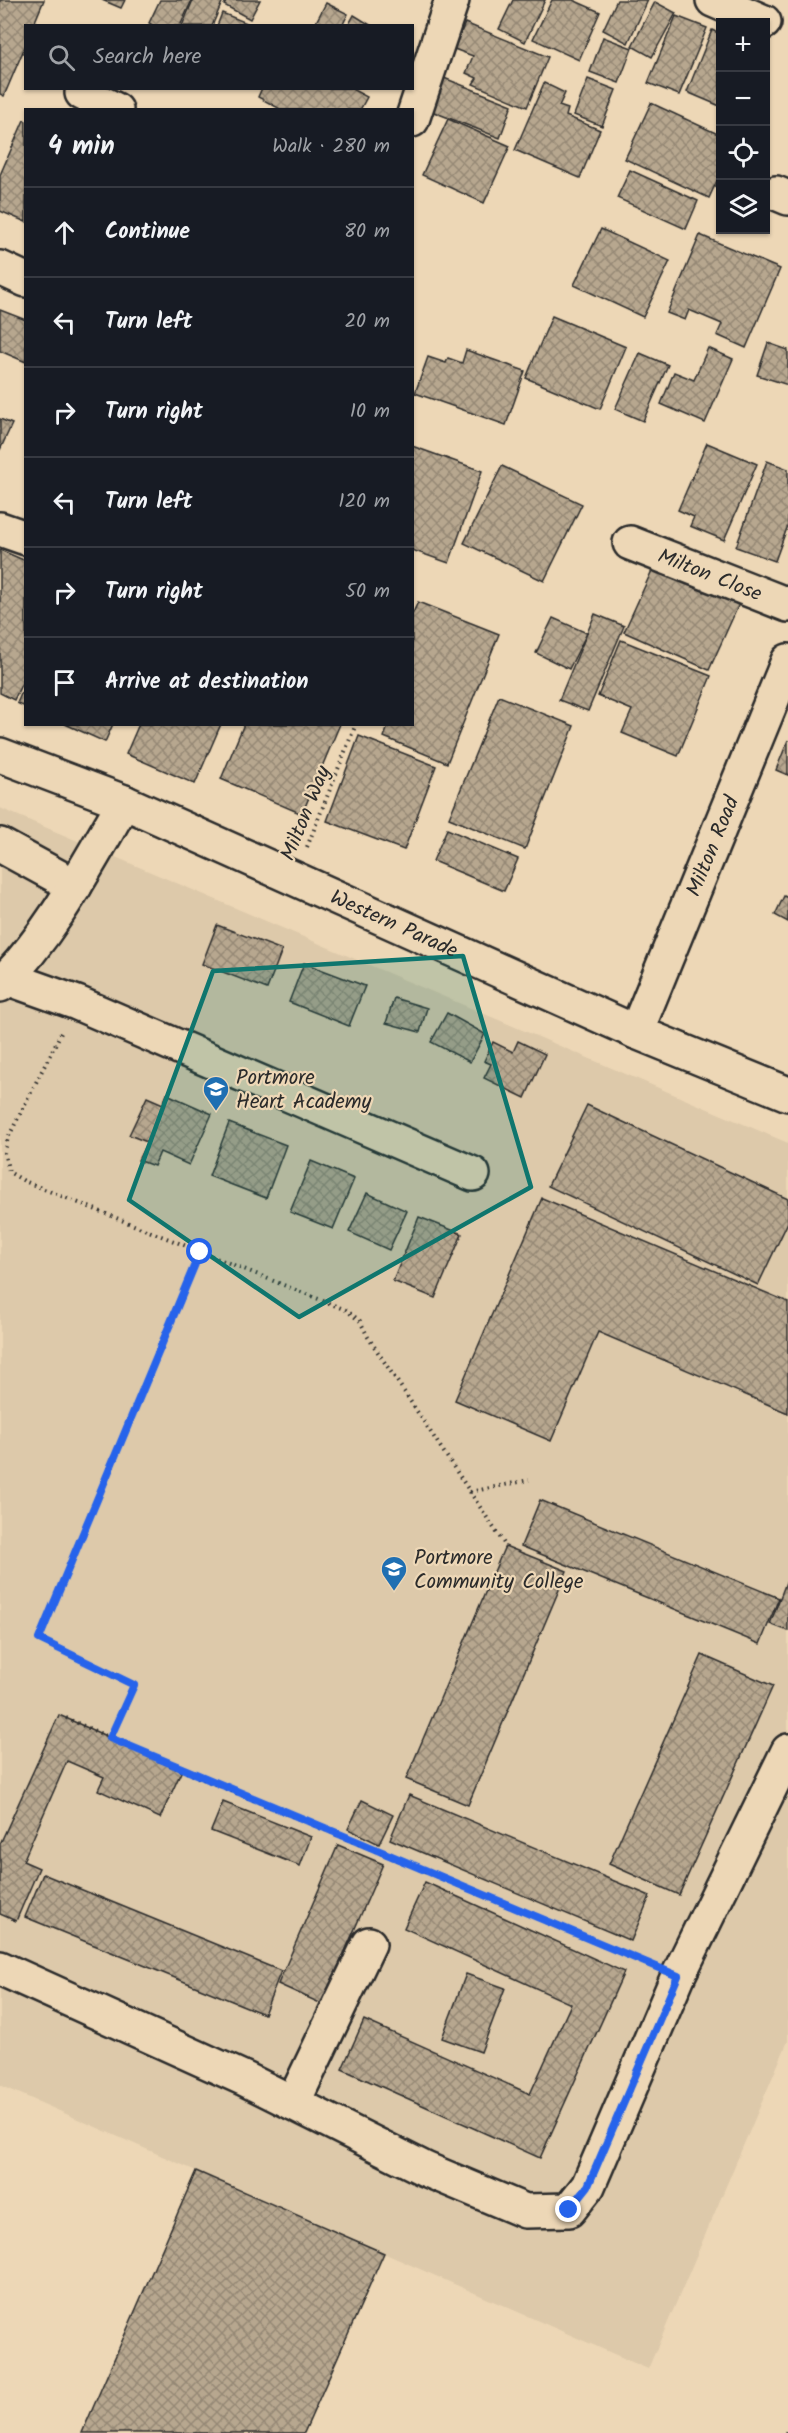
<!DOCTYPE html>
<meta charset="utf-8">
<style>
:root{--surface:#171b24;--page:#242831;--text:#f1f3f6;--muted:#9ea1a6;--line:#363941}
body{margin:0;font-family:Kalam,sans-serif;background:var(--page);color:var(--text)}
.controls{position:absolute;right:18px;top:18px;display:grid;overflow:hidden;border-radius:0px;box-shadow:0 2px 4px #0004}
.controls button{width:54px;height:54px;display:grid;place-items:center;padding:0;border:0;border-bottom:2px solid var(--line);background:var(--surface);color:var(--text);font:30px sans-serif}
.stop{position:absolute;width:18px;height:18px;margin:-14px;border:4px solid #2563eb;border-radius:50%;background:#fff}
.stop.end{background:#2563eb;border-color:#fff;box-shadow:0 2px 6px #0008}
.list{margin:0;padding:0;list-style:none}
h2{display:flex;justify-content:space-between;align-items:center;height:78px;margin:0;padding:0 24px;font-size:26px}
h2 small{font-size:20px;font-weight:400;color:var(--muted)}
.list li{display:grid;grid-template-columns:39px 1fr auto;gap:18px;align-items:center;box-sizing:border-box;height:90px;padding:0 24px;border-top:2px solid var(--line)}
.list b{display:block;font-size:22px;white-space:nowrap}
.list em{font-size:20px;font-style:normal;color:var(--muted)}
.icon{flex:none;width:33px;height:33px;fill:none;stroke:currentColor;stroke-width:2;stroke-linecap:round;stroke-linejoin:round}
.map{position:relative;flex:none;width:788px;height:2433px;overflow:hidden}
.search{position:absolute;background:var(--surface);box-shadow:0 2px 4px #0004;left:24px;top:24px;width:390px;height:66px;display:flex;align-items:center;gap:15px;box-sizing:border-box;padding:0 21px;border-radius:0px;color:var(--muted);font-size:22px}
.panel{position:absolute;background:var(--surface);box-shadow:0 2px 4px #0004;left:24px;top:108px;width:390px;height:618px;border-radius:0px}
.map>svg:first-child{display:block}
.built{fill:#ddc9aa}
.building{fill:url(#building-cross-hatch);stroke:#2b2b2b;stroke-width:1.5}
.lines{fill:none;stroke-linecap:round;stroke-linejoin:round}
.minor-casing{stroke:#2b2b2b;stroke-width:38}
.path{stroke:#2b2b2b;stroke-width:4;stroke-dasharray:1.5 4.5;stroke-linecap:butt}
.minor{stroke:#edd7b6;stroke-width:33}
.route{stroke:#2563eb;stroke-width:8}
.marked{fill:#0f766e;fill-opacity:0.2;stroke:#0f766e;stroke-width:4.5;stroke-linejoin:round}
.labels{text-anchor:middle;stroke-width:4.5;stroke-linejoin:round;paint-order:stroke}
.street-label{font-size:21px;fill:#2b2b2b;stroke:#edd7b6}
.poi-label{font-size:21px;fill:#2b2b2b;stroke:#edd7b6;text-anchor:start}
</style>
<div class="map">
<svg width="788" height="2433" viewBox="0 0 788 2433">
<defs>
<pattern id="building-cross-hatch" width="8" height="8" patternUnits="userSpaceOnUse" patternTransform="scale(1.5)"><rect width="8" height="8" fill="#b7a78f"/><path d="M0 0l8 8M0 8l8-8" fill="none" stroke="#958875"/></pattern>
</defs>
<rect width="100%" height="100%" fill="#edd7b6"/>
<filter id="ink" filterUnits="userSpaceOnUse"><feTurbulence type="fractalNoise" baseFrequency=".0167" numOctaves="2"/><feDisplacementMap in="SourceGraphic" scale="12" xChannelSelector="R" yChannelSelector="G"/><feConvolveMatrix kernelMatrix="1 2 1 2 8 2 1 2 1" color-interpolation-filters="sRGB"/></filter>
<g filter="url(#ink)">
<path class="built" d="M 0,808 L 788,1143 L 788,2041 L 648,2369 L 0,2085 Z"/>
<g class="building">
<path d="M 0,0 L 44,0 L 33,26 L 26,26 L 26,44 L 4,96 L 0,94 Z"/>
<path d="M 102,0 L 125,0 L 121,8 Z"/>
<path d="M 160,0 L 192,0 L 180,26 L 154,26 L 149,23 Z"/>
<path d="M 193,0 L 223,0 L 212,26 L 182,26 Z"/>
<path d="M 227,0 L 260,0 L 250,19 L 224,5 Z"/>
<path d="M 513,0 L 545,0 L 525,42 L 499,29 Z"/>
<path d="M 552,0 L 573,0 L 600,12 L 579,60 L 533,39 Z"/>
<path d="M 617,0 L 648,0 L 628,43 L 603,30 Z"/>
<path d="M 655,2 L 676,13 L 652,57 L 632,46 Z"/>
<path d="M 326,3 L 348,14 L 342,26 L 314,26 Z"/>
<path d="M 222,13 L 247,23 L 245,26 L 217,26 Z"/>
<path d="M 354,15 L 372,26 L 348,26 Z"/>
<path d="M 676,16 L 707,28 L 679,95 L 648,83 Z"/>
<path d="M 465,23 L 548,57 L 527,107 L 473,84 L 477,78 L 466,73 L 473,56 L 454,49 Z"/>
<path d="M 712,30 L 720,34 L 720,106 L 687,92 Z"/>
<path d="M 603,37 L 632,48 L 619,83 L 590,72 Z"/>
<path d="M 439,76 L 512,105 L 500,138 L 426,109 Z"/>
<path d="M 588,79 L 616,90 L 602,126 L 574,115 Z"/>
<path d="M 544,83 L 565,93 L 559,106 L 568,109 L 566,116 L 600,130 L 580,178 L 515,150 Z"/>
<path d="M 262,88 L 350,88 L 367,97 L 360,110 L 282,110 L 258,97 Z"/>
<path d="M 651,103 L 720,135 L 720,174 L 709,198 L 625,159 Z"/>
<path d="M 448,119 L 510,146 L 484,203 L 422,175 Z"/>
<path d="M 24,120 L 26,121 L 26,222 L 0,211 L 0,175 Z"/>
<path d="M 630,170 L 698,201 L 686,229 L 617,198 Z"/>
<path d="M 601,229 L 670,261 L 643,317 L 574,285 Z"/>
<path d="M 700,235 L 780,269 L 746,348 L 717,335 L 722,324 L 689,310 L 685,320 L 667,313 Z"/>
<path d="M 0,310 L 26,320 L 26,362 L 0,351 Z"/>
<path d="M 552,316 L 626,347 L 600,409 L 526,378 Z"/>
<path d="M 768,343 L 788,350 L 788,385 L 757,375 Z"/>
<path d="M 708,348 L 733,359 L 705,423 L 661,404 L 674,372 L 694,380 Z"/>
<path d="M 466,350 L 525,371 L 506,425 L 415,393 L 428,357 L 446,363 L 448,358 L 462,363 Z"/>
<path d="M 640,353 L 668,365 L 643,421 L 615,409 Z"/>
<path d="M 0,419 L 12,424 L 0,450 Z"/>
<path d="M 707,443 L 757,464 L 724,540 L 690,526 L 694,517 L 678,510 Z"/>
<path d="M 412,446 L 482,471 L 449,563 L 412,550 Z"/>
<path d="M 767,461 L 788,469 L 788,525 L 775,561 L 736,547 Z"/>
<path d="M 502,466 L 582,504 L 544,581 L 464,543 Z"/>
<path d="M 0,550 L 26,561 L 26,674 L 14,700 L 0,693 Z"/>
<path d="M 654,566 L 739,604 L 709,670 L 624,632 Z"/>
<path d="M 418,602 L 499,634 L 447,763 L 384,737 L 389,724 L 412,724 L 412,615 Z"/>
<path d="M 595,614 L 624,626 L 588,711 L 559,700 Z"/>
<path d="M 553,618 L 587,633 L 569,669 L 536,653 Z"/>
<path d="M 621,640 L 711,676 L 678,756 L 622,733 L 632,710 L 598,696 Z"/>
<path d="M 26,683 L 26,707 L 17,703 Z"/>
<path d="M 499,696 L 574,726 L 525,849 L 449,818 Z"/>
<path d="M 65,724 L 113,724 L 105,742 Z"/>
<path d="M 139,724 L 221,724 L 195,784 L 126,754 Z"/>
<path d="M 244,724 L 340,724 L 302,814 L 221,779 Z"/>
<path d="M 359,736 L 436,766 L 404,850 L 327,821 Z"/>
<path d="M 788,740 L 788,775 L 776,770 Z"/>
<path d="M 447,829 L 518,859 L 504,891 L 433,861 Z"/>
<path d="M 784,896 L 788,898 L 788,922 L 775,915 Z"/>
<path d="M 217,925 L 282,950 L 267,989 L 202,964 Z"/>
<path d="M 304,963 L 365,986 L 349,1026 L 289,1002 Z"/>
<path d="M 394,998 L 427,1008 L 420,1032 L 386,1023 Z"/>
<path d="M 447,1013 L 485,1034 L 470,1062 L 431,1042 Z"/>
<path d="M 518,1041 L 545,1054 L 525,1098 L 484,1078 L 491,1064 L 484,1061 L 493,1042 L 513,1052 Z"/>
<path d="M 167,1094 L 212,1114 L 189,1165 L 160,1152 L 154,1166 L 138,1160 L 147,1142 L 129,1135 L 147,1097 L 163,1104 Z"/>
<path d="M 587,1105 L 788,1199 L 788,1222 L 758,1285 L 548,1186 Z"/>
<path d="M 229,1123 L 286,1145 L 266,1198 L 209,1176 Z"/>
<path d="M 311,1161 L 354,1179 L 333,1229 L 290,1212 Z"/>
<path d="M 367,1193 L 407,1211 L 389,1250 L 349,1232 Z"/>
<path d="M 542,1198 L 788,1302 L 788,1413 L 598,1332 L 551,1441 L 455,1400 Z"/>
<path d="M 419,1217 L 462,1234 L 435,1298 L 393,1281 Z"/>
<path d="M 540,1500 L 779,1598 L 760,1644 L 521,1546 Z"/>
<path d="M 505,1546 L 567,1571 L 468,1805 L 406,1779 Z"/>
<path d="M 788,1577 L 788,1631 L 770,1624 Z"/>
<path d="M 702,1655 L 773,1686 L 679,1895 L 609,1864 Z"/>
<path d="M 59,1715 L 182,1770 L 160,1818 L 98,1790 L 104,1777 L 67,1761 L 23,1861 L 39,1868 L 16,1921 L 0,1914 L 0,1844 Z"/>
<path d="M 409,1795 L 650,1896 L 631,1941 L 390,1839 Z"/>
<path d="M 362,1800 L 393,1815 L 379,1844 L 348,1829 Z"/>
<path d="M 223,1802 L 311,1837 L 300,1866 L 211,1831 Z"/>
<path d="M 338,1845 L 383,1864 L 322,2004 L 278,1984 Z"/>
<path d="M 43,1874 L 281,1971 L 264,2014 L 25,1917 Z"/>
<path d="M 425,1882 L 624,1972 L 540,2158 L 342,2069 L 364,2020 L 530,2094 L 571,2004 L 404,1928 Z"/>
<path d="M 466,1974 L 505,1988 L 481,2052 L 442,2038 Z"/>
<path d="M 196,2171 L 384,2253 L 304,2433 L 82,2433 Z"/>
</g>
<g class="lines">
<g class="minor-casing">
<g id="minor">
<path d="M 713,0 L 764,22"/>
<path d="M 82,93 L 116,110"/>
<path d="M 412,120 L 452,0"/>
<path d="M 776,193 L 788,198"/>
<path d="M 0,268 L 26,280"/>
<path d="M 0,529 L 26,538"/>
<path id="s1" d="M 630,543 L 788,605"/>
<path id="s2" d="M 0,755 L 124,802 L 636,1032 L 788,1094"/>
<path d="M 0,845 L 75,886"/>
<path d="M 7,978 L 77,1003 L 473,1174"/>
<path d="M 0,985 C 52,933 87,865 124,802"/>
<path id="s3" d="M 636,1032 L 788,661"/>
<path d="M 0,1968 L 245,2079 L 293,2103 L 369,1944"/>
<path d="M 293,2103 L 425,2169 L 525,2211 L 569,2210 L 588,2186 L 678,1976 L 788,1751"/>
</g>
</g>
<g class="path">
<path d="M 307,847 L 356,724"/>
<path d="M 61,1033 L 8,1138 L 4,1153 L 9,1172 L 24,1181 L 346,1310 L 360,1321 L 368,1337 L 505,1545"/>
<path d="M 470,1492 L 529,1480"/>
<path d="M 66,1718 L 182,1770 L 647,1963"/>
<path d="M 110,1738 L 134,1685 L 39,1639 L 200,1252"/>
<path d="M 786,2433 L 788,2428"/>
</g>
<use href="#minor" class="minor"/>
</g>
</g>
<g class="lines" filter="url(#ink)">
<path class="route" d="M 200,1252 L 39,1639 L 134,1685 L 110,1738 L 678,1976 L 588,2186 L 569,2210"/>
</g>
<path class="marked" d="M 463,956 L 531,1187 L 299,1317 L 129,1200 L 213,971 Z"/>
<defs>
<g id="university-pin" transform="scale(1.35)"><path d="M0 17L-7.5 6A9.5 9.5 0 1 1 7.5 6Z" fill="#1f6fb2" stroke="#edd7b6"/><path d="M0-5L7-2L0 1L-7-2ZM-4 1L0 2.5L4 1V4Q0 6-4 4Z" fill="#fff"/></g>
</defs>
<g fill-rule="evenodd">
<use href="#university-pin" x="216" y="1089"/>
<use href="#university-pin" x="394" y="1569"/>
</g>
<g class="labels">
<g class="street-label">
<text dy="7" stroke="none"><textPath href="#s1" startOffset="86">Milton Close</textPath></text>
<text transform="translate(305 813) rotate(-68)" y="7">Milton Way</text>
<text dy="7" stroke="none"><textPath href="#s3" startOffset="201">Milton Road</textPath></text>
<text dy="7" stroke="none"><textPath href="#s2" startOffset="429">Western Parade</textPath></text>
</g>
<g class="poi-label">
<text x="236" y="1084">Portmore<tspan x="236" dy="24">Heart Academy</tspan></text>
<text x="414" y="1564">Portmore<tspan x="414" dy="24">Community College</tspan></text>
</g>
</g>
</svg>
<div class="controls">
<button>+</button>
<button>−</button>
<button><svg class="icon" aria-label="locate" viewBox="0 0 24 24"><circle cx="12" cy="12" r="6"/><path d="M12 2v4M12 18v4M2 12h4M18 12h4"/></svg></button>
<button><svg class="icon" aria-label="layers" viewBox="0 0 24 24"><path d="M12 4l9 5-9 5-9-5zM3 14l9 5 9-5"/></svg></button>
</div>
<div class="stop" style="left:200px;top:1252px"></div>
<div class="stop end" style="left:569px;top:2210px"></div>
<div class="search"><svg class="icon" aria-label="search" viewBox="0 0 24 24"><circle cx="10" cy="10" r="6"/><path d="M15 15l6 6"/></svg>Search here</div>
<section class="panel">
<h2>4 min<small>Walk · 280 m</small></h2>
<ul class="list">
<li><svg class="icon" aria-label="ahead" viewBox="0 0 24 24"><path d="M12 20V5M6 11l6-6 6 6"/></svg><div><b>Continue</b></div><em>80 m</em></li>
<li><svg class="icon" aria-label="left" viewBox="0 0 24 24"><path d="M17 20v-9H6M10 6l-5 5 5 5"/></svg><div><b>Turn left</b></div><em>20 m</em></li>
<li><svg class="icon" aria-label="right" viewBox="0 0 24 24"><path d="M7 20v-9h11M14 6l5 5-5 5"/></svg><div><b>Turn right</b></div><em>10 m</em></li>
<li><svg class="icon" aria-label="left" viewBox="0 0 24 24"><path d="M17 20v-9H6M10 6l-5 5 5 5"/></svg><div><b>Turn left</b></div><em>120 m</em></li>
<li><svg class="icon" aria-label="right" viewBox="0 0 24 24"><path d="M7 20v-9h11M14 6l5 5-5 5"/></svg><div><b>Turn right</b></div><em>50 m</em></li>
<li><svg class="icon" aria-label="arrive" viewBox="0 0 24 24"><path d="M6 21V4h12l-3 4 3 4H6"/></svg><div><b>Arrive at destination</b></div></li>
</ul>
</section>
</div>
